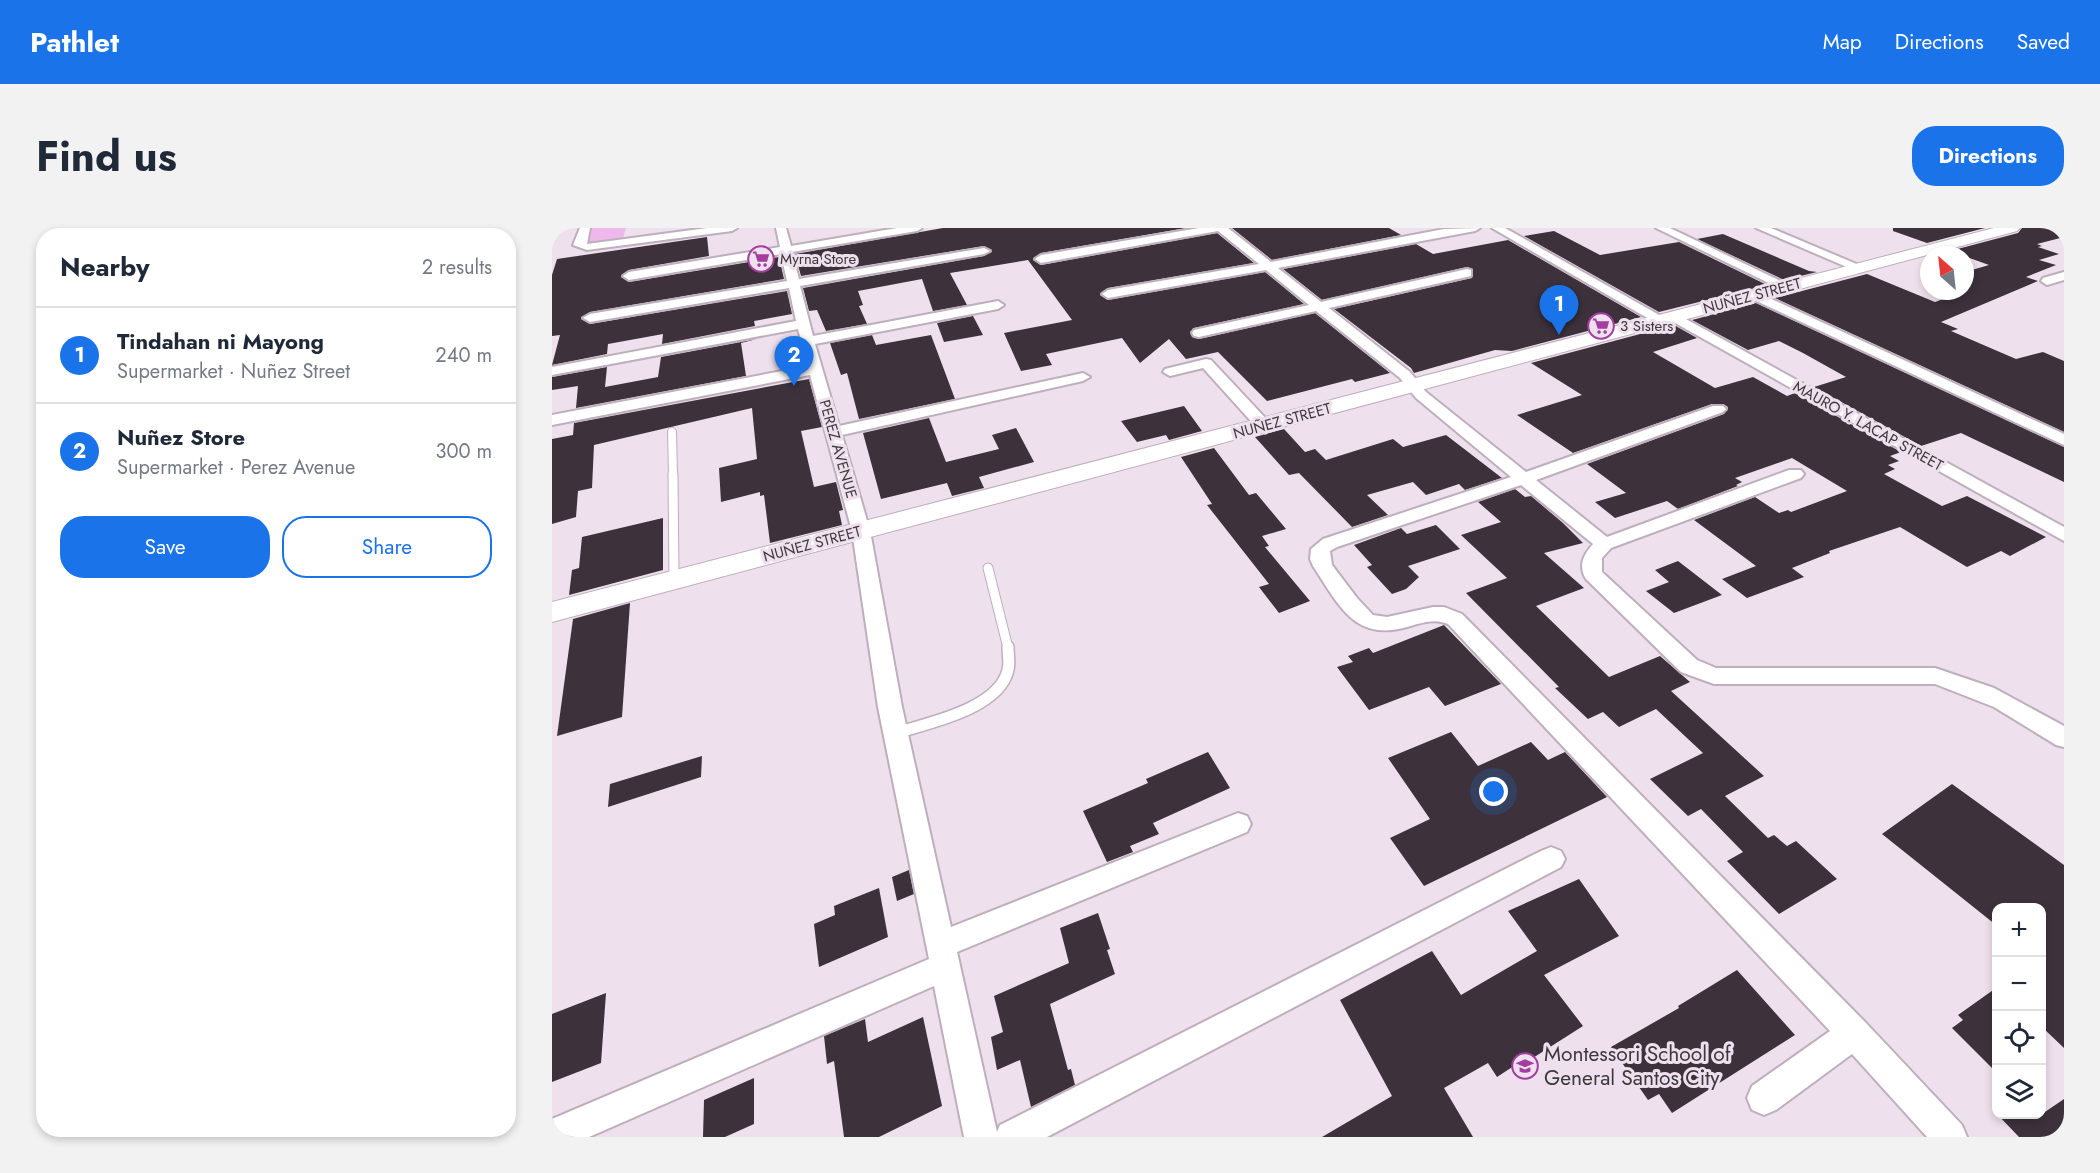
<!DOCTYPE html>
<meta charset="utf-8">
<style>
:root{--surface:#fff;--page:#f2f2f3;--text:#1f2937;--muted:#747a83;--line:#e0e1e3;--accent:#1a73e8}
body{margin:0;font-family:Jost,sans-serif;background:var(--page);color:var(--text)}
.controls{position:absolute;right:18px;bottom:18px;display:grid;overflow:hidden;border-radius:12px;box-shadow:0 3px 9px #0003}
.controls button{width:54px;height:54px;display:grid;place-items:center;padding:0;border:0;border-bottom:2px solid var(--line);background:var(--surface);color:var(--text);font:30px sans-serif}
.compass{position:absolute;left:1368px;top:18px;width:54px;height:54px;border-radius:50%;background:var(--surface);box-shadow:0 3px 9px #0003;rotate:333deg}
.you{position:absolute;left:942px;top:564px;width:21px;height:21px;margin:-15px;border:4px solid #fff;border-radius:50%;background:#1a73e8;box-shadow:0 0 0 9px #1a73e833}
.badge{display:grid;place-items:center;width:39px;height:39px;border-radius:50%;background:var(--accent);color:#fff;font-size:20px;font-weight:700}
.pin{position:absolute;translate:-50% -50px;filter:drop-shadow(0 2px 3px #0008)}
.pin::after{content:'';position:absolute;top:32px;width:21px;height:18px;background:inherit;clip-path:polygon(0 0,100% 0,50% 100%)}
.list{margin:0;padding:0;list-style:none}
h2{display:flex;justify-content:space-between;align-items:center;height:78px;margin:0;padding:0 24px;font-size:26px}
h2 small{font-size:20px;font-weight:400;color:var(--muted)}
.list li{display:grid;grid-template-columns:39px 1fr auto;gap:18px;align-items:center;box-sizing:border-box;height:96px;padding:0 24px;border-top:2px solid var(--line)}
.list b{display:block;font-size:22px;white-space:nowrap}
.list p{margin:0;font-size:20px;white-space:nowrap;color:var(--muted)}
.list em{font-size:20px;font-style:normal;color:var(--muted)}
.actions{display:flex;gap:12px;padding:18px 24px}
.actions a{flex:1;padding:14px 0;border:2px solid var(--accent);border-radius:24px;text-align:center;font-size:21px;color:var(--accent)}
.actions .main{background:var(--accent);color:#fff}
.icon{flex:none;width:33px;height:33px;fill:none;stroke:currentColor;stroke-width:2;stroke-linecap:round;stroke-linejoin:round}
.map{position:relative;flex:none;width:1512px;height:909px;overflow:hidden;border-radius:24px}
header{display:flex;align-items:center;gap:36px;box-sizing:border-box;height:84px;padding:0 30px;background:var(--accent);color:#fff}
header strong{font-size:28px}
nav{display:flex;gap:33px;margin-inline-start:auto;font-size:21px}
.intro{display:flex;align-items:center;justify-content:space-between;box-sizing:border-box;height:144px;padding:0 36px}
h1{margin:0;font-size:42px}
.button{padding:15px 27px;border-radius:24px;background:var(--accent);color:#fff;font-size:21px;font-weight:700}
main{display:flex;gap:36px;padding:0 36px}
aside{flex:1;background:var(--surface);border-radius:24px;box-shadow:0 3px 9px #0003}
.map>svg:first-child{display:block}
.green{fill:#eeb9ea}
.building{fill:#3d323c}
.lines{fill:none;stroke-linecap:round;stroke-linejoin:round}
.lane-far2-casing{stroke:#bdafbb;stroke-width:10}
.lane-far1-casing{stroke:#bdafbb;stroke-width:11}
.lane-casing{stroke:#bdafbb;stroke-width:14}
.street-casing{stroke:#bdafbb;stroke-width:4}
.secondary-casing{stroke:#bdafbb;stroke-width:2}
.lane-far2{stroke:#fff;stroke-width:8}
.lane-far1{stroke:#fff;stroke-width:9}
.lane{stroke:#fff;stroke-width:11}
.street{fill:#fff;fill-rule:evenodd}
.secondary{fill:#fff;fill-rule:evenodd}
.labels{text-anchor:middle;stroke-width:6;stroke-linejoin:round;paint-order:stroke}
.far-poi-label{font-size:15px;fill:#3e383d;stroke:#eee0ed;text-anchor:start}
.far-street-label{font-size:15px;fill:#3e383d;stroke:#eee0ed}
.near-poi-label{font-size:21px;fill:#3e383d;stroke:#eee0ed;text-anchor:start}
</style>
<header>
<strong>Pathlet</strong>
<nav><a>Map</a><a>Directions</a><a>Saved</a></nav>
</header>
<div class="intro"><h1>Find us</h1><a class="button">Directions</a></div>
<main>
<aside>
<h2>Nearby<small>2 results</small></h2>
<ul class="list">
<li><span class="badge">1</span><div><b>Tindahan ni Mayong</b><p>Supermarket · Nuñez Street</p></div><em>240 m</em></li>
<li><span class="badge">2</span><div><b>Nuñez Store</b><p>Supermarket · Perez Avenue</p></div><em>300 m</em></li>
</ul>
<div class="actions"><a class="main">Save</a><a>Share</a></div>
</aside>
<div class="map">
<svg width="1512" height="909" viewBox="0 0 1512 909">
<rect width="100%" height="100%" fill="#eee0ed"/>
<path class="green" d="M 39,0 L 74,0 L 71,10 L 34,16 Z"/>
<g class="building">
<path d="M 391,0 L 634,0 L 489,25 L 481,32 L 489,37 L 665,5 L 702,35 L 556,60 L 548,67 L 556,72 L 713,44 L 752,76 L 642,100 L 638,104 L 640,109 L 647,111 L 763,85 L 838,145 L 803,154 L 800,151 L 715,173 L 666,124 L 634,131 L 617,111 L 588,135 L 570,110 L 494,126 L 500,137 L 469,143 L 452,105 L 520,92 L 476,32 L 398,45 L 415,77 L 381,83 L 370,51 L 306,63 L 311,77 L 307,78 L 315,96 L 274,103 L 265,82 L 257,83 L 251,60 L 432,28 L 440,22 L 432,18 L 249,48 L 243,26 Z"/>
<path d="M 680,0 L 837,0 L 849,7 L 720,32 Z"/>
<path d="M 1341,0 L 1433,0 L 1375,15 L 1341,3 Z"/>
<path d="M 1470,0 L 1512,0 L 1512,9 L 1485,16 L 1490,18 L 1486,19 L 1507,26 L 1487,32 L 1504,37 L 1474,49 L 1486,53 L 1389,94 L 1406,101 L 1399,103 L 1464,131 L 1491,124 L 1512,133 L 1512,204 L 1223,70 L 1315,46 L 1383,74 L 1413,63 L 1413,44 L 1437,37 L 1398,23 L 1466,5 Z"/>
<path d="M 1002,3 L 1048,27 L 1127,14 L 1215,57 L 1107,84 L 972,8 Z"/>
<path d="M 1171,6 L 1257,43 L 1265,44 L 1232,52 L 1145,11 Z"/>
<path d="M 155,9 L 157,28 L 77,42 L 69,49 L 77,54 L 227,29 L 232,51 L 38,84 L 29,91 L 38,96 L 235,63 L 240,86 L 202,93 L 203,98 L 110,116 L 111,106 L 56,116 L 55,126 L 0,137 L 8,107 L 0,108 L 0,47 L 5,31 Z"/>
<path d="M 956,12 L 1089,89 L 960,123 L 943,122 L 862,145 L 859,140 L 782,81 L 920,50 L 921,41 L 915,39 L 770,72 L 731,41 L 864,16 L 881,26 Z"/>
<path d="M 1204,75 L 1512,219 L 1512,254 L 1409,205 L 1369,218 L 1262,159 L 1294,149 L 1251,125 L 1227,113 L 1196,122 L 1140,92 Z"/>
<path d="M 421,88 L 431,107 L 392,114 L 385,95 Z"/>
<path d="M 1122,97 L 1145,110 L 1101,124 L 1163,160 L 1201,149 L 1235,168 L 1243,165 L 1349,224 L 1338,228 L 1347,233 L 1336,237 L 1343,241 L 1332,246 L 1390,278 L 1415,268 L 1494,309 L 1458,328 L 1449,323 L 1415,339 L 1348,299 L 1277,323 L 1278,325 L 1240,340 L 1252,349 L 1195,370 L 1170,351 L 1204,338 L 1142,292 L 1203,269 L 1227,285 L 1236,282 L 1239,284 L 1295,263 L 1240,230 L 1183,250 L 1190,254 L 1184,257 L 1186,258 L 1126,281 L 1115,273 L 1063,290 L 1043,274 L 1074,265 L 1035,236 L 1172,186 L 1176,179 L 1171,176 L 1160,176 L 1021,225 L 965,187 L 1030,167 L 979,135 Z"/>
<path d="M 320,107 L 324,117 L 379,107 L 403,171 L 307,191 L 295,145 L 289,147 L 278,115 Z"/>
<path d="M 205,111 L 189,115 L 194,148 L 24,180 L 26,158 L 0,162 L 0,149 L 55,139 L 53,159 L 106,149 L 109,129 Z"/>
<path d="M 257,151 L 270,199 L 249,203 L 262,259 L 284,254 L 291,282 L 287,283 L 290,297 L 218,315 L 212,267 L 208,268 L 208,264 L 169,274 L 167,240 L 205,231 L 200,180 L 42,217 L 40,260 L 26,263 L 24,289 L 0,296 L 0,211 L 21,207 L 22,195 Z"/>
<path d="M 632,178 L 650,203 L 617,212 L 614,207 L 585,214 L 569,193 Z"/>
<path d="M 377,190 L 394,234 L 447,221 L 440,207 L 464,200 L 482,234 L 427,249 L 432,260 L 400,268 L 395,255 L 329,271 L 311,205 Z"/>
<path d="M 732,201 L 753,224 L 763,221 L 774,232 L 841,211 L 851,219 L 894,207 L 950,250 L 913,262 L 907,256 L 874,267 L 861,254 L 815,267 L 836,287 L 800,299 L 747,245 L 737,247 L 703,209 Z"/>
<path d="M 662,220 L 697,267 L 704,265 L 734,301 L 710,308 L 717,318 L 713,319 L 758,373 L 727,385 L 707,359 L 717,356 L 655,277 L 660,276 L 629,229 Z"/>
<path d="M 963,261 L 973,269 L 979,268 L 1011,295 L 1031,315 L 992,325 L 1032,360 L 984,378 L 1057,449 L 1108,428 L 1138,454 L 1119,463 L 1212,548 L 1173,568 L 1216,610 L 1222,607 L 1235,618 L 1244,613 L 1285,651 L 1227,686 L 1175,633 L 1191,624 L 1149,581 L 1136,588 L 1098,551 L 1151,525 L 1104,481 L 1067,499 L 1051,484 L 1036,491 L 1003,460 L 1007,459 L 914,365 L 955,350 L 909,307 L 949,294 L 926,274 Z"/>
<path d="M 111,290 L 111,342 L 17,367 L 20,342 L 27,340 L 30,309 Z"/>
<path d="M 884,297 L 908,321 L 856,338 L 867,349 L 854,361 L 840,366 L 815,339 L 820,337 L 802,317 L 849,300 L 855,306 Z"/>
<path d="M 1126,333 L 1170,367 L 1122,385 L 1094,363 L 1117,354 L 1103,342 Z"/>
<path d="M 78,375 L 70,489 L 5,508 L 21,391 Z"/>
<path d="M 892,397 L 949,456 L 893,478 L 877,459 L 817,482 L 785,439 L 801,434 L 796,428 L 817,420 L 821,425 Z"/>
<path d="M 899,504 L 926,538 L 979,514 L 996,532 L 1013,524 L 1055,569 L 872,658 L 838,610 L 878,591 L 836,530 Z"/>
<path d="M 656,524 L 678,560 L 601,595 L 607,606 L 578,618 L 581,624 L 555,634 L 531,583 L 596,555 L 594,551 Z"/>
<path d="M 150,528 L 149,549 L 56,579 L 58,556 Z"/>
<path d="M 1400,556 L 1512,637 L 1512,820 L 1490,799 L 1490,680 L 1444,680 L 1444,697 L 1330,606 Z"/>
<path d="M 357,642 L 362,666 L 345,673 L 340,649 Z"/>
<path d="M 1027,651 L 1067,708 L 992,747 L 1031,798 L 973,835 L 971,832 L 945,849 L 936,835 L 892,860 L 921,909 L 770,909 L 840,868 L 788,772 L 880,723 L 909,767 L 985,723 L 956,683 Z"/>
<path d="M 327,660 L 336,709 L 267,739 L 262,696 L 283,687 L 282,678 Z"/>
<path d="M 546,685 L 558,721 L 555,722 L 563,746 L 498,776 L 516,842 L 519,841 L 523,857 L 479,879 L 468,832 L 445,842 L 439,809 L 451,804 L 442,768 L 517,735 L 508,700 Z"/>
<path d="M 1185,742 L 1243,807 L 1120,885 L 1107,866 L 1096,872 L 1059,819 L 1127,780 L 1126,778 Z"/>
<path d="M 1444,760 L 1444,844 L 1400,800 L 1411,792 L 1406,787 Z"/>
<path d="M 54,765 L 49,835 L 0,854 L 0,786 Z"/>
<path d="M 371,789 L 390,878 L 327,909 L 292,909 L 282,833 L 275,836 L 272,808 L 313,791 L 316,814 Z"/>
<path d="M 202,850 L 202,896 L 173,909 L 151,909 L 152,872 Z"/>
<path d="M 1512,871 L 1512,909 L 1467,909 L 1445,886 L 1490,886 Z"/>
</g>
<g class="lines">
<g class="lane-far2-casing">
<path id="lane-far2" d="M 120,204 L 121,248"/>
</g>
<g class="lane-far1-casing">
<g id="lane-far1">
<path d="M 121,246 L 122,352"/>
<path d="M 436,340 L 456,420"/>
</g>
</g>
<g class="lane-casing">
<path id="lane" d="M 344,505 C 376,495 447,481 456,442 C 458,435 456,426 456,419"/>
</g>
<g class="street-casing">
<g id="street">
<path d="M 28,0 L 38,0 L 35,16 L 155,0 L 185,0 L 180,3 L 35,22 L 21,17 Z"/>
<path d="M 224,0 L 234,0 L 239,18 L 345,0 L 370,0 L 365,3 L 240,24 L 247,51 L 432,20 L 438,23 L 432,26 L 248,58 L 261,108 L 446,73 L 452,77 L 446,81 L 263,116 L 287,198 L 531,145 L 538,149 L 531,153 L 290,207 L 318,303 L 350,479 L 399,699 L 686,585 L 695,588 L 699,596 L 695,604 L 405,724 L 445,904 L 448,897 L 989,623 L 999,619 L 1009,623 L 1013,631 L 1009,639 L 495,909 L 412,909 L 382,758 L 37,909 L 0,909 L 0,891 L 377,731 L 326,479 L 300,303 L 258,147 L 0,197 L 0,187 L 256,138 L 246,101 L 0,147 L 0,139 L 244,93 L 237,60 L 38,94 L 31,90 L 38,86 L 235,53 L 229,26 L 77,52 L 71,48 L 77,44 L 228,19 Z"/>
<path d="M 647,0 L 676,0 L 719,34 L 892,1 L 928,0 L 923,3 L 726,40 L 769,74 L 915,41 L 919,42 L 919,48 L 777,80 L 858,144 L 874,164 L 974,244 L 1161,178 L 1171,178 L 1174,181 L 1171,184 L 984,252 L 1055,309 L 1237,242 L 1249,242 L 1252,246 L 1249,250 L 1059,320 L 1050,330 L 1050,344 L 1145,432 L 1164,440 L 1383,440 L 1442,460 L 1512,498 L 1512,519 L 1504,517 L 1442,479 L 1383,456 L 1162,456 L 1129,444 L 1034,351 C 1026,338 1031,327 1041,316 L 969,257 L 785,319 L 778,323 L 780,337 L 805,370 L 821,387 L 835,389 L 881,379 L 892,379 L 910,386 L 1313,794 L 1410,897 L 1415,909 L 1375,909 L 1300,826 L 1224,882 L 1212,887 L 1200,882 L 1195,870 L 1200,858 L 1278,803 L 896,396 C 882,390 869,395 855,399 C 802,414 787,377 761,338 L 758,331 L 759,321 L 771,311 L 959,249 L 864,170 L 848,150 L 764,83 L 647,109 L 642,108 L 640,105 L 642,102 L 757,77 L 714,42 L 556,70 L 550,66 L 556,62 L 707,36 L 666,3 L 489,35 L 483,31 L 489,27 Z"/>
<path d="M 940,0 L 953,0 L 1116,92 L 1114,95 L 1104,95 Z"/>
<path d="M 1104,0 L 1118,0 L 1241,59 L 1235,63 L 1231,62 Z"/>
<path d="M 1204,0 L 1219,0 L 1314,40 L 1308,44 L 1304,43 Z"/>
<path d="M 1512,44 L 1512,52 L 1495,57 L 1489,53 L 1491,50 Z"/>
<path d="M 1202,63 L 1512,206 L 1512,217 L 1198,70 L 1196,67 L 1198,64 Z"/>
<path d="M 1121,84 L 1512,299 L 1512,313 L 1116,91 L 1114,88 Z"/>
<path d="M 654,131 L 659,132 L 718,195 L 720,198 L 718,201 L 706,201 L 651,140 L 618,148 L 611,144 L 613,141 Z"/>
</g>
</g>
<g class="secondary-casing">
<path id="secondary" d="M 1442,0 L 1468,0 L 1465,3 L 0,394 L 0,374 Z"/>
</g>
<use href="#lane-far2" class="lane-far2"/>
<use href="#lane-far1" class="lane-far1"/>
<use href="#lane" class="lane"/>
<use href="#street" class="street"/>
<use href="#secondary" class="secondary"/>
</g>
<defs>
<g id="supermarket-ring" transform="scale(1.35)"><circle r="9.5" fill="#eee0ed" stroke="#a33da0" stroke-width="1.5"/><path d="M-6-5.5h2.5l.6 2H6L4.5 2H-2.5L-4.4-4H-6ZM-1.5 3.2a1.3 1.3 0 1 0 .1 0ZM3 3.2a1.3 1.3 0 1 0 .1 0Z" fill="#a33da0"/></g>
<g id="school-ring" transform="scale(1.35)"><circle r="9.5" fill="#eee0ed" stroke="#a33da0" stroke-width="1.5"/><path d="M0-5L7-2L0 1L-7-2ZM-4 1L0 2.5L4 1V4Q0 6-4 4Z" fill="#a33da0"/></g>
</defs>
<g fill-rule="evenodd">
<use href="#supermarket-ring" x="209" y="31"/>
<use href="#supermarket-ring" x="1049" y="98"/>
<use href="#school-ring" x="973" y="838"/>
</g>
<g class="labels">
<g class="far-poi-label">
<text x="228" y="36">Myrna Store</text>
<text x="1068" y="103">3 Sisters</text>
</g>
<g class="far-street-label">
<text transform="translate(1200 68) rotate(-15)" y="5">NUÑEZ STREET</text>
<text transform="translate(730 193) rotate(-15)" y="5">NUÑEZ STREET</text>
<text transform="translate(1316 198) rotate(29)" y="5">MAURO Y. LACAP STREET</text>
<text transform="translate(286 221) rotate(74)" y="5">PEREZ AVENUE</text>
<text transform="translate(260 316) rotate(-15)" y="5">NUÑEZ STREET</text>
</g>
<g class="near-poi-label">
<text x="992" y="833">Montessori School of<tspan x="992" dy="24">General Santos City</tspan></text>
</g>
</g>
</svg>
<div class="controls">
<button>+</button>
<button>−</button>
<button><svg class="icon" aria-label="locate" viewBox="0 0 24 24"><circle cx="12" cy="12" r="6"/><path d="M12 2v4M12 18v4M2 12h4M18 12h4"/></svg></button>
<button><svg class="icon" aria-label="layers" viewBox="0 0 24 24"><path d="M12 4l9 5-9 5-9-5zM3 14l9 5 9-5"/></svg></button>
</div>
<svg class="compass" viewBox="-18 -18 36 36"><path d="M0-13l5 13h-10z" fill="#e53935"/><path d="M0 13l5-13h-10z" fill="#747a83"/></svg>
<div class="you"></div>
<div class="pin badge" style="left:1007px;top:107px">1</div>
<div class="pin badge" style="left:242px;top:158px">2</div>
</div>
</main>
